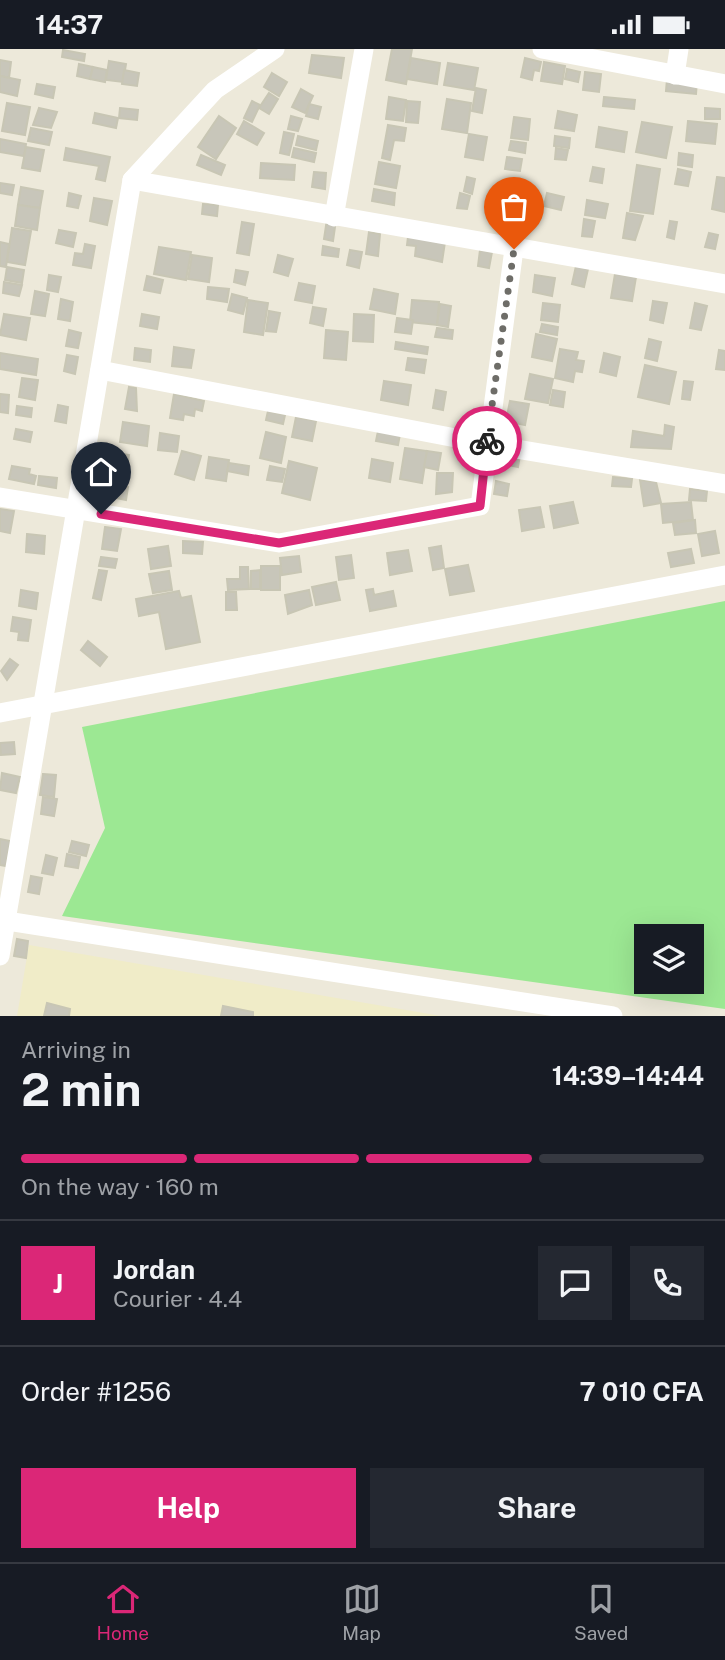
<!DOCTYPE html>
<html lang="en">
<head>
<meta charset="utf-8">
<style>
	body { margin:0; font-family:"Public Sans",sans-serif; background:#242831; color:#f1f3f6; height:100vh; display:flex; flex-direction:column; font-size:26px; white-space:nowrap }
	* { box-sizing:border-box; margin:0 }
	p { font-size:23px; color:#9ea1a6 }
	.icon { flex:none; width:38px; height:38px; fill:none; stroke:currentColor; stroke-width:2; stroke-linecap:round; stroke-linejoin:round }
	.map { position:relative; height:967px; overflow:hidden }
	.side { display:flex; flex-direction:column; background:#171b24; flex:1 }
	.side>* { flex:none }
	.tools { position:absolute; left:634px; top:875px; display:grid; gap:14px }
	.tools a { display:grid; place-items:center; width:70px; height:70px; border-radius:0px; background:#171b24; box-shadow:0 7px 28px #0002; font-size:35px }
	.pin { position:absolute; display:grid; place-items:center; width:60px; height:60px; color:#fff; margin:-72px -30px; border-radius:50% 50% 50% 0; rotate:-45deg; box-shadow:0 0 7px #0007 }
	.pin .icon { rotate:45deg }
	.courier { position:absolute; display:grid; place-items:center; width:70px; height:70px; margin:-35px; border:5px solid #db2777; border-radius:50%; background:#fff; color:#222; box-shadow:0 2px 9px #0007 }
	.headline em { font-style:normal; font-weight:700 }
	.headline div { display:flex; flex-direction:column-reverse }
	.headline { display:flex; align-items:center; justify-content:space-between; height:119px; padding:0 21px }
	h1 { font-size:46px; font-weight:700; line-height:52px }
	.bar { display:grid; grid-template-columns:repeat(4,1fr); gap:10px 7px; align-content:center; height:84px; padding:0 21px }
	.bar i { height:9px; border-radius:5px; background:#363941 }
	.bar .active { background:#db2777 }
	.bar p { grid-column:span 4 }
	.line { display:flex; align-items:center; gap:18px; padding:0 21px; border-top:2px solid #363941 }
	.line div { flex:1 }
	.round { display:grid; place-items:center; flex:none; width:74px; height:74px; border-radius:0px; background:#242831 }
	.primary-button { display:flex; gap:14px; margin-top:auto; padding:14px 21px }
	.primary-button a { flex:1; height:80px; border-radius:0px; background:#db2777; color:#fff; font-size:28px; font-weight:700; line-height:80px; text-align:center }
	.primary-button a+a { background:#242831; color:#f1f3f6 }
	.status { display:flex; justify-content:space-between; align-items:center; height:49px; padding:0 35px; background:#171b24; direction:ltr }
	.status svg { height:19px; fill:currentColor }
	.tabs { display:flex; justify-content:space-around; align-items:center; height:98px; border-top:2px solid #363941; background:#171b24; font-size:19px; color:#9ea1a6 }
	.tabs a { display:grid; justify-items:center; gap:4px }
	.tabs .active { color:#db2777 }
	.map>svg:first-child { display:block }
</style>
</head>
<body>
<div class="status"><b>14:37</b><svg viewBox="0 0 49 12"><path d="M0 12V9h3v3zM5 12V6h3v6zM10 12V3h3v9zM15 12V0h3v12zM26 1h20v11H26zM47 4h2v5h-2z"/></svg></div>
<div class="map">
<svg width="725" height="967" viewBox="0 0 725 967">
	<rect width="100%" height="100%" fill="#ede9da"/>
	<path fill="#f0ecc8" d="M29 896 441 967H17Z"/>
	<path fill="#9ce893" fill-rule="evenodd" d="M725 552V960L62 867 105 779 82 678ZM646 887H691V933H646Z"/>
	<g fill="#c8c6ba" stroke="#c8c6b4" stroke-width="2">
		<path d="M392 0H412L406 35 386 31Z"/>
		<path d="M63 1 85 5 84 12 62 8Z"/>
		<path d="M312 6 344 9 341 29 309 24Z"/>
		<path d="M411 9 440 14 437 35 407 30Z"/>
		<path d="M525 9 541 13 539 22 534 21 532 31 521 28Z"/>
		<path d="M0 11 11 13 9 29 0 27Z"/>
		<path d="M109 12 126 15 123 33 106 31Z"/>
		<path d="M544 13 565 17 562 35 541 32Z"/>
		<path d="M448 14 478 19 474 41 444 36Z"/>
		<path d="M79 15 93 18 90 30 77 27Z"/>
		<path d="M93 18 107 21 105 33 90 30Z"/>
		<path d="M567 20 580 23 578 33 565 30Z"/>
		<path d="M124 21 139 24 137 37 122 35Z"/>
		<path d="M585 23 601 25 599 43 583 41Z"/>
		<path d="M272 24 287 33 279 47 264 38Z"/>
		<path d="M0 27 20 31 17 47 0 43Z"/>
		<path d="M667 30 697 32 696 45 666 42Z"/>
		<path d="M37 35 55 38 53 49 35 45Z"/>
		<path d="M476 39 486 41 482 64 472 62Z"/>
		<path d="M301 40 313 47 305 64 292 58Z"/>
		<path d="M269 44 278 50 269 65 259 59Z"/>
		<path d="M389 48 406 51 403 72 386 70Z"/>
		<path d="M604 48 635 51 634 60 603 57Z"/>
		<path d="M447 50 471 54 467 84 442 80Z"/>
		<path d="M252 52 260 56 252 73 244 69Z"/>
		<path d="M407 52 420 53 418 74 406 73Z"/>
		<path d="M7 54 30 58 25 86 2 82Z"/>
		<path d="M309 55 321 58 318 70 306 67Z"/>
		<path d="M39 59 57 63 51 79 33 76Z"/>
		<path d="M120 59 138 61 137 71 119 69Z"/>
		<path d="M705 59 720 60V70H705Z"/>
		<path d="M558 62 577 66 574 82 555 79Z"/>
		<path d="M95 64 118 69 116 79 93 74Z"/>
		<path d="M219 67 236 79 216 110 198 98Z"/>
		<path d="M291 67 302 70 298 82 288 80Z"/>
		<path d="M514 68 530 70 528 91 511 89Z"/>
		<path d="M244 72 264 84 257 96 237 85Z"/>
		<path d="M688 72 717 75 715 95 686 92Z"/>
		<path d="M642 73 672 78 666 109 636 103Z"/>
		<path d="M388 76 406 79 404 92 394 91 390 111 382 109Z"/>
		<path d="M599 78 627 83 624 103 596 98Z"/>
		<path d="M31 79 52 83 49 96 28 92Z"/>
		<path d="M284 83 294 85 289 106 280 104Z"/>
		<path d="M469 85 487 88 483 111 465 108Z"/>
		<path d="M298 87 318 92 316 101 296 96Z"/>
		<path d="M555 87 570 89 569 99 554 97Z"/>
		<path d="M0 90 26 95 24 107 0 103Z"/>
		<path d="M511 92 526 94 525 104 509 101Z"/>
		<path d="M26 98 44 101 40 122 22 119Z"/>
		<path d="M66 99 110 108 105 132 96 130 99 117 64 111Z"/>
		<path d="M294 99 316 104 314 113 292 108Z"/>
		<path d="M556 99 568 101 566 111 555 110Z"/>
		<path d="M679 104 693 106 692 118 678 116Z"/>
		<path d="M201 106 225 116 221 126 197 116Z"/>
		<path d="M507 108 522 110 520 122 505 120Z"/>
		<path d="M379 113 400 117 396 139 375 135Z"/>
		<path d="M261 114 295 116 294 131 260 129Z"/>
		<path d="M637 116 660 120 653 165 630 162Z"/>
		<path d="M593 118 604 120 602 134 590 132Z"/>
		<path d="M678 120 691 123 688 137 675 135Z"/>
		<path d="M314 123 326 124 325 140 312 138Z"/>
		<path d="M467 128 475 130 472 145 464 142Z"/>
		<path d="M717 128 725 129V163L712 160Z"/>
		<path d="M0 134 14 136 12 146 0 144Z"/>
		<path d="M21 138 43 142 40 159 18 156Z"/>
		<path d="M374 140 395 144 394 156 372 152Z"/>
		<path d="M69 144 81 147 78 159 67 157Z"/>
		<path d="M460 144 470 147 467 160 457 159Z"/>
		<path d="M547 144 564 148 561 161 544 157Z"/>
		<path d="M94 149 112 152 107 176 90 172Z"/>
		<path d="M587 151 608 155 605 169 585 166Z"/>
		<path d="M203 155 218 156 217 167 202 165Z"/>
		<path d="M18 156 40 159 37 181 15 177Z"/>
		<path d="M627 164 643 167 635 191 623 189Z"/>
		<path d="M327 170 336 171 333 192 324 190Z"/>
		<path d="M584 170 595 172 592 188 582 187Z"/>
		<path d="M670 172 677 173 674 190 667 188Z"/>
		<path d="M242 173 254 175 249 206 237 204Z"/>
		<path d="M12 179 31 182 25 216 7 213Z"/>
		<path d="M59 181 76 184 73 198 56 194Z"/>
		<path d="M369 183 380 185 378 207 366 205Z"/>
		<path d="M709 184 718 186 715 200 705 198Z"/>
		<path d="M408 188 445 193 442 213 415 207 416 197 407 196Z"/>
		<path d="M0 193 9 195 6 218 0 217Z"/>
		<path d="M85 195 95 197 91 219 73 216 75 204 83 205Z"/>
		<path d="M323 197 339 200 338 208 322 206Z"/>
		<path d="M159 198 191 203 186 231 154 225Z"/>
		<path d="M350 201 362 203 359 219 347 216Z"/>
		<path d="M480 201 492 203 489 219 478 217Z"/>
		<path d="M192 206 212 209 209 233 188 230Z"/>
		<path d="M278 206 293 210 288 227 274 223Z"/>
		<path d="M576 217 588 220 584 238 572 235Z"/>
		<path d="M7 218 24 221 22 234 5 231Z"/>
		<path d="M236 221 248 223 245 236 234 233Z"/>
		<path d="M615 225 636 228 632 252 611 249Z"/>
		<path d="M49 226 61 228 58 243 47 241Z"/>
		<path d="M535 226 555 229 552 247 533 243Z"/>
		<path d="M147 227 163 231 160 244 144 241Z"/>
		<path d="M4 233 22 236 19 247 3 244Z"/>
		<path d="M299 234 315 237 312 254 295 251Z"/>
		<path d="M208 238 229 240 227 253 207 250Z"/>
		<path d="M374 240 398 245 395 265 370 260Z"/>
		<path d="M35 242 49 245 45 267 31 265Z"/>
		<path d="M232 245 247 249 243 265 228 261Z"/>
		<path d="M61 250 73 253 70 272 58 270Z"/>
		<path d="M248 251 268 254 263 286 244 283Z"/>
		<path d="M412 251 439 253 437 276 410 273Z"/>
		<path d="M653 252 667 254 663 274 650 271Z"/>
		<path d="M543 254 560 256 558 273 541 271Z"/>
		<path d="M695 254 707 257 701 281 690 279Z"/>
		<path d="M440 255 451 257 448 278 437 276Z"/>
		<path d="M313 258 326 260 323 277 310 274Z"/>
		<path d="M269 262 280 264 276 283 266 282Z"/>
		<path d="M4 265 30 269 26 291 0 286Z"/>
		<path d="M142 265 159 268 157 280 140 277Z"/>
		<path d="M354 265 374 266 373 293 353 292Z"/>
		<path d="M397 269 413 271 411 285 395 283Z"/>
		<path d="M542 275 558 278 557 286 540 283Z"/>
		<path d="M437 279 453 281 452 290 435 288Z"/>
		<path d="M69 281 81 284 78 299 66 297Z"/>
		<path d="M326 281 348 283 346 311 324 309Z"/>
		<path d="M536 285 557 290 552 312 532 308Z"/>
		<path d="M649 290 661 293 657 312 645 309Z"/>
		<path d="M396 293 428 298 427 305 395 300Z"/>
		<path d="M174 298 194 301 191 319 172 317Z"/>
		<path d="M135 299 151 301 150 313 134 311Z"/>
		<path d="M560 300 578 303 576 311 584 312 582 323 575 322 573 333 555 329Z"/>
		<path d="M719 301 725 302V321L716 320Z"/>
		<path d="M0 304 38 310 36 326 0 320Z"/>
		<path d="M604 304 620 308 616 327 600 323Z"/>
		<path d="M67 306 78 308 75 325 64 322Z"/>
		<path d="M408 309 426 311 424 324 406 321Z"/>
		<path d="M645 316 676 323 669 355 638 348Z"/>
		<path d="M530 325 553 330 548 354 525 350Z"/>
		<path d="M22 329 38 331 35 351 19 348Z"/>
		<path d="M384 332 411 336 408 356 381 351Z"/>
		<path d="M684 332 693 333 690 351 682 350Z"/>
		<path d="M129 338 136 339 137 362 125 360Z"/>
		<path d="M436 341 446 343 443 361 433 359Z"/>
		<path d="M553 341 565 343 563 358 550 356Z"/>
		<path d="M0 345 9 346 8 364 0 363Z"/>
		<path d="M174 345 204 352 202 362 195 360 194 367 184 365 183 371 170 369Z"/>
		<path d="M510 352 529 355 525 376 506 372Z"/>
		<path d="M58 356 68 358 66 374 55 372Z"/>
		<path d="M17 357 32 359 31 368 16 366Z"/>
		<path d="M268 362 285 366 283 375 266 371Z"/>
		<path d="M296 368 316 372 312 392 292 388Z"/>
		<path d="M123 373 149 377 147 397 120 393Z"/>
		<path d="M665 376 674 378 671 400 631 398 633 382 664 387Z"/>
		<path d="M16 380 32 383 30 393 14 390Z"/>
		<path d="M378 382 400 385 398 396 376 392Z"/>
		<path d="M266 383 286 388 281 414 260 409Z"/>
		<path d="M160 384 179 387 177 403 158 401Z"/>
		<path d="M405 399 427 402 422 434 400 430Z"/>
		<path d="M182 402 201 407 194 431 175 425Z"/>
		<path d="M427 402 441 404 438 421 424 418Z"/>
		<path d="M501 402 520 406 518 418 498 414Z"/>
		<path d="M118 404 129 406 127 419 116 417Z"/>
		<path d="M209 408 229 411 226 432 206 429Z"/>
		<path d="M372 410 393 414 390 433 369 429Z"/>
		<path d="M289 412 317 419 310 451 282 444Z"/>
		<path d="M229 414 249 417 248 426 227 422Z"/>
		<path d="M12 417 30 420 29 425 36 427 34 435 9 430Z"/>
		<path d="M270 417 285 420 282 433 267 431Z"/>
		<path d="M437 424H453L452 443 436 445Z"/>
		<path d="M39 427 57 429 56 439 38 436Z"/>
		<path d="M613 428 632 430 631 438 612 437Z"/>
		<path d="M640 431 656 433 661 454 644 457Z"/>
		<path d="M496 432 509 435 507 447 494 445Z"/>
		<path d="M97 433 111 435 108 448 95 445Z"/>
		<path d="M113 435 128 438 126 451 111 448Z"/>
		<path d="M690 440 707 442 706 452 689 451Z"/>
		<path d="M573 453 578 474 554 479 550 457Z"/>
		<path d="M691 453 693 471 663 474 661 455Z"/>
		<path d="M540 458 544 478 522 482 519 461Z"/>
		<path d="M0 460 14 462 10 484 0 482Z"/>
		<path d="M695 471 696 484 675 486 673 474Z"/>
		<path d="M105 478 121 480 117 502 102 500Z"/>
		<path d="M715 482 719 504 702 507 698 485Z"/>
		<path d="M27 485 45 487 44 505 26 503Z"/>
		<path d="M183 492 203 493 202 505 183 504Z"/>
		<path d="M168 497 171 517 151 520 148 500Z"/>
		<path d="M441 497 444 519 433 521 429 499Z"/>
		<path d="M691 500 694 514 671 518 668 504Z"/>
		<path d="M408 501 412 522 390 526 387 504Z"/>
		<path d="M351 506 354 529 339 531 336 508Z"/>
		<path d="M299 507 301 523 282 526 280 509Z"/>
		<path d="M101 508 117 510 115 519 99 517Z"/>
		<path d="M468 516 474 542 450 546 445 520Z"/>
		<rect x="261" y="517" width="19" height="24"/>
		<path d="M240 518H248L249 540 228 541 227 530H240Z"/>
		<path d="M99 521 107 522 101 551 93 549Z"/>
		<path d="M260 521V540H251V522Z"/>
		<path d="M169 522 172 541 153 544 149 525Z"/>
		<path d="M336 533 340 551 316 556 312 538Z"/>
		<path d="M373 540 374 546 393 542 396 557 370 562 366 541Z"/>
		<path d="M21 541 38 544 36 560 19 557Z"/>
		<path d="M309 541 312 556 288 565 285 546Z"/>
		<path d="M179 542 181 549 191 547 200 593 166 600 159 563 139 567 136 550Z"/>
		<path d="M226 543H236L237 561H226Z"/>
		<path d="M13 568 31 571 28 592 18 591 19 583 11 582Z"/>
		<path d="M88 592 107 608 100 617 81 601Z"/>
		<path d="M10 610 18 616 7 631 1 622Z"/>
		<path d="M14 693 15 705 1 706 0 694Z"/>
		<path d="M2 724 20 728 16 744 0 741Z"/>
		<path d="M43 725 56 726 54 748 40 746Z"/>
		<path d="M43 748 57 750 54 767 41 765Z"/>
		<path d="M0 790 10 792 6 817 0 816Z"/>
		<path d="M72 792 89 796 86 807 69 803Z"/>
		<path d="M67 805 80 808 78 819 65 817Z"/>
		<path d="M46 806 57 809 53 826 42 824Z"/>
		<path d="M31 827 42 829 39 845 28 843Z"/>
		<path d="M17 890 28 892 26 909 14 907Z"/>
		<path d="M47 954 70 960 69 967H44Z"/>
		<path d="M223 957 253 963V967H221Z"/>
	</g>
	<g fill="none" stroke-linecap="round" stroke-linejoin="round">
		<g stroke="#fff" stroke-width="19">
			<path d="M542 0 725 35"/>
			<path d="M675 26 679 0"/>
			<path d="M132 131 725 235"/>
			<path d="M334 168 364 0"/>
			<path d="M100 321 487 395 725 435"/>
			<path d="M0 448 279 494 480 457 514 200"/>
			<path d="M0 664 725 526"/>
			<path d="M0 871 613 967"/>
			<path d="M0 907 132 131 215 41 275 0"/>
		</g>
	</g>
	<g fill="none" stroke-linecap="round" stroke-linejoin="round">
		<path stroke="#6e6d68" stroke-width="7" stroke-dasharray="0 12.6" d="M487 392 514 200"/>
		<path stroke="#db2777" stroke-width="9" d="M101 465 279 494 480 457 487 392"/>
	</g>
</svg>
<div class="tools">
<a><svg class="icon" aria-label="layers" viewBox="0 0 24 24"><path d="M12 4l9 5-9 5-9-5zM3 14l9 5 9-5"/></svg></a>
</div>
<div class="pin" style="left:514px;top:200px;background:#ea580c"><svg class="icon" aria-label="bag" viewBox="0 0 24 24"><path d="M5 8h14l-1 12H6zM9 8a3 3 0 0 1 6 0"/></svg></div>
<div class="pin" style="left:101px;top:465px;background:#1f2937"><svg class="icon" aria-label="home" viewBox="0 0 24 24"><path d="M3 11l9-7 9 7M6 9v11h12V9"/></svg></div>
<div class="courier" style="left:487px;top:392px"><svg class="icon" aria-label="bike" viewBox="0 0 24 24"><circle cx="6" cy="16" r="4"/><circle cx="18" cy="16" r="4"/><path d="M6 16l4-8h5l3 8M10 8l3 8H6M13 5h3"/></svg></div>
</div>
<section class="side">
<div class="headline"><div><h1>2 min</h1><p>Arriving in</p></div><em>14:39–14:44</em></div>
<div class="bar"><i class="active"></i><i class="active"></i><i class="active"></i><i></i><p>On the way · 160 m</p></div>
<div class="line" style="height:126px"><b class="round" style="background:#db2777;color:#fff">J</b><div><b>Jordan</b><p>Courier · 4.4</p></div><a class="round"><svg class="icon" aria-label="chat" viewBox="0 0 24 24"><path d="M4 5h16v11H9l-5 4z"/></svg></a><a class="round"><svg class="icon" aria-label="phone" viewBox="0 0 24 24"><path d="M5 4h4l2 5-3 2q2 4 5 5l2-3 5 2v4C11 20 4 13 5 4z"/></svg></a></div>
<div class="line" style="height:91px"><div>Order #1256</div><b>7 010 CFA</b></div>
<div class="primary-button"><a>Help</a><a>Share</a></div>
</section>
<nav class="tabs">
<a class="active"><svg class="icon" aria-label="home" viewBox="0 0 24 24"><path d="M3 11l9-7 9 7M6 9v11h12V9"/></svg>Home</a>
<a><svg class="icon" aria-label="map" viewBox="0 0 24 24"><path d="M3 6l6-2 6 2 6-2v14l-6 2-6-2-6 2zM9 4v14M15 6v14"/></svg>Map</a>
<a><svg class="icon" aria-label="saved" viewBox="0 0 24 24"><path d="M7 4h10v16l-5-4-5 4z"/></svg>Saved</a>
</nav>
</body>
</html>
